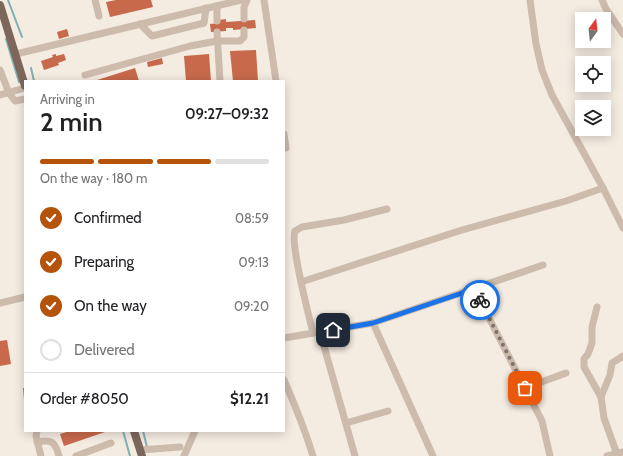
<!DOCTYPE html>
<html lang="en">
<head>
<meta charset="utf-8">
<style>
	body { margin:0; font-family:Cabin,sans-serif; background:#f6f6f6; color:#202124; height:100vh; display:flex; flex-direction:column; font-size:15px; white-space:nowrap }
	* { box-sizing:border-box; margin:0 }
	p { font-size:13px; color:#757577 }
	.icon { flex:none; width:22px; height:22px; fill:none; stroke:currentColor; stroke-width:2; stroke-linecap:round; stroke-linejoin:round }
	.map { position:relative; flex:1; overflow:hidden }
	.side { position:absolute; left:24px; top:80px; width:261px; height:352px; display:flex; flex-direction:column; background:#fff; border-radius:0px; box-shadow:0 2px 10px #0003 }
	.side>* { flex:none }
	.needle { width:26px; rotate:15deg }
	.controls { position:absolute; left:575px; top:12px; display:grid; gap:8px }
	.controls a { display:grid; place-items:center; width:36px; height:36px; border-radius:0px; background:#fff; box-shadow:0 2px 10px #0003; font-size:20px }
	.pin { position:absolute; display:grid; place-items:center; width:34px; height:34px; color:#fff; margin:-17px; border-radius:8px; box-shadow:0 2px 6px #0006 }
	.courier { position:absolute; display:grid; place-items:center; width:40px; height:40px; margin:-20px; border:3px solid #1a73e8; border-radius:50%; background:#fff; color:#222; box-shadow:0 1px 5px #0007 }
	.overview em { font-style:normal; font-weight:600 }
	.overview div { display:flex; flex-direction:column-reverse }
	.overview { display:flex; align-items:center; justify-content:space-between; height:68px; padding:0 16px }
	h1 { font-size:26px; font-weight:600; line-height:30px }
	.bar { display:grid; grid-template-columns:repeat(4,1fr); gap:6px 4px; align-content:center; height:48px; padding:0 16px }
	.bar i { height:5px; border-radius:3px; background:#e0e0e0 }
	.bar .current { background:#b45309 }
	.bar p { grid-column:span 4 }
	.line { display:flex; align-items:center; gap:10px; padding:0 16px; border-top:1px solid #e0e0e0 }
	.line div { flex:1 }
	ol { padding:0 16px; list-style:none }
	li { display:flex; align-items:center; gap:12px; height:44px }
	li p { margin-inline-start:auto }
	li .icon { padding:4px; border-radius:50%; background:#b45309; color:#fff; stroke-width:4 }
	li:last-child { color:#757577 }
	li i { width:22px; height:22px; border:2px solid #e0e0e0; border-radius:50% }
	.map>svg:first-child { display:block }
</style>
</head>
<body>
<div class="map">
<svg width="623" height="456" viewBox="0 0 623 456">
	<rect width="100%" height="100%" fill="#f4ebe1"/>
	<g fill="none" stroke-linecap="round" stroke-linejoin="round">
		<g stroke="#7fb0b2" stroke-width="2">
			<path d="M8 0 22 37"/>
			<path d="M6 39 19 82"/>
			<path d="M31 68 34 81"/>
			<path d="M123 431 130 456"/>
			<path d="M143 431 147 447"/>
		</g>
	</g>
	<g fill="#c8694b">
		<path d="M116 0H151L153 7 110 17 106 2Z"/>
		<path d="M226 19V22L255 20 256 28 233 30V28H226V31L211 32 210 24 220 23 219 20Z"/>
		<path d="M67 29 69 36 59 39 57 32Z"/>
		<path d="M256 50 258 81H233L230 51Z"/>
		<path d="M56 54V56L64 54 66 60 58 63 59 65 44 70 41 61 53 57 52 55Z"/>
		<path d="M209 54 211 81H186L184 56Z"/>
		<path d="M162 58 163 64 148 67 147 62Z"/>
		<path d="M135 68 139 81H94Z"/>
		<path d="M7 340 11 364 0 366V341Z"/>
		<path d="M23 388H25V400H24Z"/>
		<path d="M70 431H108L64 446 60 434Z"/>
	</g>
	<g fill="none" stroke-linecap="round" stroke-linejoin="round">
		<g stroke="#cdbbac" stroke-width="7">
			<path d="M95 0 99 16"/>
			<path d="M264 0 276 81"/>
			<path d="M530 0 536 44 542 70 552 95 603 188 623 228"/>
			<path d="M602 0 606 9 623 34"/>
			<path d="M244 19V7L247 0"/>
			<path d="M217 21V6"/>
			<path d="M140 24 152 36 204 23 206 8"/>
			<path d="M217 32 220 81"/>
			<path d="M16 54 241 0"/>
			<path d="M0 70 9 93 15 101 25 99"/>
			<path d="M85 75 190 46 217 41H240L244 37V30"/>
			<path d="M0 95 25 88"/>
			<path d="M284 134 286 148"/>
			<path d="M301 282 462 230 566 201 603 188"/>
			<path d="M474 289 542 421 550 456"/>
			<path d="M0 303 25 297"/>
			<path d="M597 307 592 327V343L588 354 584 359V367L601 397 604 418 617 454"/>
			<path d="M373 323 433 456"/>
			<path d="M320 332 355 456"/>
			<path d="M313 333C309 316 290 244 295 231L302 227 344 220 387 209"/>
			<path d="M284 338 373 323 543 265"/>
			<path d="M284 380C295 405 305 430 313 456"/>
			<path d="M525 388 566 373"/>
			<path d="M601 397 610 375 612 363 623 356"/>
			<path d="M346 423 388 411"/>
			<path d="M37 431 36 436 41 456"/>
			<path d="M37 442C51 439 55 441 59 456"/>
			<path d="M140 450 180 447"/>
			<path d="M76 456 111 443"/>
			<path d="M184 456 195 431"/>
			<path d="M607 456 623 452"/>
		</g>
		<g stroke="#7d675c" stroke-width="8">
			<path d="M0 5 25 86"/>
			<path d="M134 431 142 456"/>
		</g>
	</g>
	<g fill="none" stroke-linecap="round" stroke-linejoin="round">
		<path stroke="#7c716b" stroke-width="4" stroke-dasharray="0 7.2" d="M480 300 525 388"/>
		<path stroke="#1a73e8" stroke-width="5" d="M333 330 373 323 474 289 480 300"/>
	</g>
</svg>
<div class="controls">
<a><svg class="needle" viewBox="-14 -14 28 28"><path d="M0-13l5 13h-10z" fill="#e53935"/><path d="M0 13l5-13h-10z" fill="#757577"/></svg></a>
<a><svg class="icon" aria-label="locate" viewBox="0 0 24 24"><circle cx="12" cy="12" r="6"/><path d="M12 2v4M12 18v4M2 12h4M18 12h4"/></svg></a>
<a><svg class="icon" aria-label="layers" viewBox="0 0 24 24"><path d="M12 4l9 5-9 5-9-5zM3 14l9 5 9-5"/></svg></a>
</div>
<div class="pin" style="left:525px;top:388px;background:#ea580c"><svg class="icon" aria-label="bag" viewBox="0 0 24 24"><path d="M5 8h14l-1 12H6zM9 8a3 3 0 0 1 6 0"/></svg></div>
<div class="pin" style="left:333px;top:330px;background:#1f2937"><svg class="icon" aria-label="home" viewBox="0 0 24 24"><path d="M3 11l9-7 9 7M6 9v11h12V9"/></svg></div>
<div class="courier" style="left:480px;top:300px"><svg class="icon" aria-label="bike" viewBox="0 0 24 24"><circle cx="6" cy="16" r="4"/><circle cx="18" cy="16" r="4"/><path d="M6 16l4-8h5l3 8M10 8l3 8H6M13 5h3"/></svg></div>
<section class="side">
<div class="overview"><div><h1>2 min</h1><p>Arriving in</p></div><em>09:27–09:32</em></div>
<div class="bar"><i class="current"></i><i class="current"></i><i class="current"></i><i></i><p>On the way · 180 m</p></div>
<ol>
<li><svg class="icon" aria-label="check" viewBox="0 0 24 24"><path d="M5 12l5 5 9-10"/></svg>Confirmed<p>08:59</p></li>
<li><svg class="icon" aria-label="check" viewBox="0 0 24 24"><path d="M5 12l5 5 9-10"/></svg>Preparing<p>09:13</p></li>
<li><svg class="icon" aria-label="check" viewBox="0 0 24 24"><path d="M5 12l5 5 9-10"/></svg>On the way<p>09:20</p></li>
<li><i></i>Delivered</li>
</ol>
<div class="line" style="height:52px"><div>Order #8050</div><b>$12.21</b></div>
</section>
</div>
</body>
</html>
